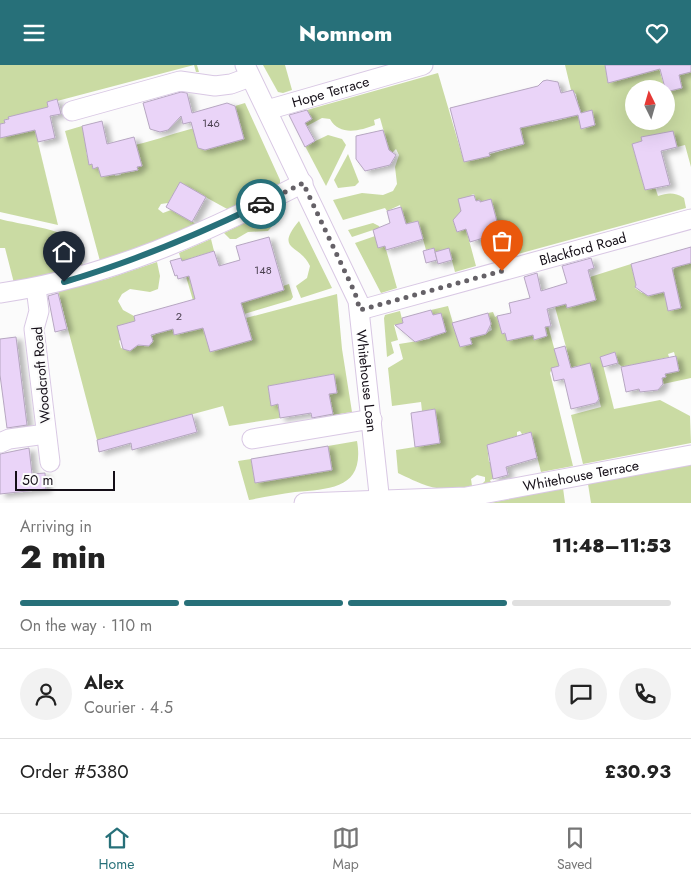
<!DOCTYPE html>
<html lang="en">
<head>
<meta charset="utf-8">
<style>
	body { margin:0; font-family:Jost,sans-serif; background:#f2f2f2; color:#222; height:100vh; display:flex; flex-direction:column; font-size:19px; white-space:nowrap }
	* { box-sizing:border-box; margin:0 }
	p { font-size:16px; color:#767676 }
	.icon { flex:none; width:28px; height:28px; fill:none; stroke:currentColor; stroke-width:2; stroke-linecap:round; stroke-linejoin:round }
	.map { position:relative; height:438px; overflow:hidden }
	.sheet { display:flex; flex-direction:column; background:#fff; flex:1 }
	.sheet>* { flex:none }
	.needle { width:32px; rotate:355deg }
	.buttons { position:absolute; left:625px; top:15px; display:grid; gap:10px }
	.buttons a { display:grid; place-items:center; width:50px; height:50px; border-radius:50%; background:#fff; box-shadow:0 5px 20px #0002; font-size:25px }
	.scale { position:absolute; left:15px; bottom:12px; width:100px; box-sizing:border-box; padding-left:5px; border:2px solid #140e17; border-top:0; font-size:14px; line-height:18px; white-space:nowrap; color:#140e17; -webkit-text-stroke:4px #fbfbfb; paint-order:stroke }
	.pin { position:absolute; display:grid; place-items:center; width:42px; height:42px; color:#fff; margin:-51px -21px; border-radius:50% 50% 50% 0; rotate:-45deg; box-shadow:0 0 5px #0007 }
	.pin .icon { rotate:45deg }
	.courier { position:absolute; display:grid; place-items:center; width:50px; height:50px; margin:-25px; border:4px solid #277079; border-radius:50%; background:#fff; color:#222; box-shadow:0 1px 6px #0007 }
	.summary em { font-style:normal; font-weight:800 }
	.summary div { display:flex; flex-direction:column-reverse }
	.summary { display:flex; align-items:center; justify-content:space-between; height:85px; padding:0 20px }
	h1 { font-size:32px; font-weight:800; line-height:38px }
	.bar { display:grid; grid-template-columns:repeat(4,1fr); gap:8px 5px; align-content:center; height:60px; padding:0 20px }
	.bar i { height:6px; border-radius:4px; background:#e0e0e0 }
	.bar .current { background:#277079 }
	.bar p { grid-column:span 4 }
	.line { display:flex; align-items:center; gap:12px; padding:0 20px; border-top:1px solid #e0e0e0 }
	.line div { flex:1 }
	.round { display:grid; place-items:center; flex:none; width:52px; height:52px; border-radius:26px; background:#f2f2f2 }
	header { display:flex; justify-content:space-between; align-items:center; height:65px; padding:0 20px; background:#277079; color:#fff; font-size:22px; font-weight:800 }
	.menu { display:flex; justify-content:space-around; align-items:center; height:70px; border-top:1px solid #e0e0e0; background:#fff; font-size:14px; color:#767676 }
	.menu a { display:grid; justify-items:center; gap:2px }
	.menu .current { color:#277079 }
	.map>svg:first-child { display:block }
</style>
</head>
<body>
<header><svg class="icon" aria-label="menu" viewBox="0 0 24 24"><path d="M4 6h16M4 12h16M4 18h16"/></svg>Nomnom<svg class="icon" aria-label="heart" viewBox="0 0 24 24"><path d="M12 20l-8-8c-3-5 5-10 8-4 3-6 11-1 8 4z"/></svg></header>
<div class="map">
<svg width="691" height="438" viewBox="0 0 691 438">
	<defs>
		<filter id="shadow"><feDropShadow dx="5.5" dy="3" stdDeviation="2.5" flood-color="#0004"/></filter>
	</defs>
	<rect width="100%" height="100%" fill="#fbfbfb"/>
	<g fill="#cadba3" fill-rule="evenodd">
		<path d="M0 0H197L199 7H196L194 0 57 36 56 34 47 37 48 42 9 52V54L4 55 5 58 0 59Z"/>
		<path d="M263 0H285L292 25 283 28 278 27Z"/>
		<path d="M565 0H605L608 18 659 3 665 24H634V56H666V27L682 23 679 10 691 3V102L685 80 677 82 672 67 641 72 642 76 632 79 645 125 655 122 658 131C668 128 674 127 684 133L686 143 507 192 491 135 482 145 480 135 476 136 474 129 471 130 475 147 453 155 457 167 466 164 476 201 455 207 449 184 435 187 433 183 426 185 418 156 406 159 400 140 387 146 385 143 343 155 333 135 362 128 383 130 393 126 397 119 395 102 399 90 396 84 392 88 389 85 380 53 374 55 375 60C360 66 339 71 330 54L322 53 307 61 305 58 307 45 438 8 464 97 524 79 519 56 550 52 552 57 567 53 565 44 578 38 576 29 571 25ZM592 46 595 60 582 64 578 49Z"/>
		<path d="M245 38 280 115V119L229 145 180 118 168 138 161 139 158 144 163 148 171 145 198 160 100 196 65 66 82 61 90 84 86 86 89 99H92L93 104 98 102 101 112 114 109 115 111 121 110 120 106 130 104 131 107 138 105 137 102 142 100 135 80C157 75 177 67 199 62L194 68 198 83 244 74 235 41Z"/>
		<path d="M35 65 58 160 0 147V73Z"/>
		<path d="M328 70 342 74 346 80 326 121 305 81Z"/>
		<path d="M348 89 359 117 355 121 338 123 334 115Z"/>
		<path d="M276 143 278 154 268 166 248 167 236 174H230L224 168Z"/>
		<path d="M0 154C17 159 65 164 75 177L65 180 67 187 53 191 55 200 81 194 83 201 14 218 5 183H0Z"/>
		<path d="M299 156 332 223 301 233 296 221 307 213 310 201C300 179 274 186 299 156Z"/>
		<path d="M373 158 379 161 383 171 378 183 385 181 397 223 381 228 355 178 378 170 376 164 352 172 348 165Z"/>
		<path d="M211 174 214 186 191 193 252 275 246 253 337 229 342 284 352 347 333 350 329 329 337 328 334 309 268 321 271 340 278 339 280 353 229 361 223 341 97 375 58 226 107 214 157 197 160 211 158 224 150 227 130 224 122 229 118 236 123 245 134 251 135 256 119 276 121 283 130 286 136 281H149L153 277 152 271 155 270V267L173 264 175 270 184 268V264L200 259 179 188Z"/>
		<path d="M679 185 683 200 691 198V313L663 319 662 313 665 308 679 306 674 287 668 289 669 292 651 296V299L636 302 635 299 622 302 618 298 615 287 601 292 614 344 660 335 690 351 691 378 583 399 571 350 601 342 594 313 586 315 582 300 569 303 567 298 552 303 550 308 573 401 541 407 531 367 522 369 520 366 517 367V371L510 373 514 388 500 377 487 380 489 397H492L496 413 490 415 491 417 482 419 485 416V412L477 410 471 414 472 421C437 427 429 423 398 408L396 385 440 378 435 344 422 346 421 337 392 341 388 303 403 294 399 279 430 274 441 248 433 250 431 245 448 241 460 282 472 279 469 270H483L492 265 488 248 493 247 495 252 497 251 502 269H533L534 274 547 271 545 262 548 261 558 297 569 293 555 242 566 239 590 212 631 199 636 220 635 223 642 228 648 224 649 231 664 227 669 246 681 243 672 207 675 203 671 201 675 186Z"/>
		<path d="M289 219 293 232 291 235 244 249 241 238 284 225 283 221Z"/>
		<path d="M400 246 403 258 394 260 398 275 391 277 394 288 387 292 384 253 385 250Z"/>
		<path d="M357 376C365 423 332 424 295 427 280 429 265 432 249 435L238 396 251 394 255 418 332 405 328 381Z"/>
		<path d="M691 399V438H591L588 419Z"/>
		<path d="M563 423 565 438H490Z"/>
	</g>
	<g fill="#ead4f8" stroke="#b6a6c1" filter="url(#shadow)">
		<path d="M605 0H691V7L679 10 682 23 666 27 660 4 608 18Z"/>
		<path d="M547 15 558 17 561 28 573 25 581 48 592 45 595 60 581 64 578 50 520 63 524 79 489 88 490 91 464 97 450 43 538 21 543 16Z"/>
		<path d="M181 27 187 28 192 48 227 38 235 41 244 74 205 85 198 83 191 57 183 59 181 51 168 65 160 67 150 64 143 38Z"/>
		<path d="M57 34 61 49 50 51 55 73 38 77 35 65 0 73V59L5 58 4 55 9 54 8 52 48 42 47 37Z"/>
		<path d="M307 45 312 54 305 58 315 76 305 82 289 50Z"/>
		<path d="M102 56 107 79 134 72 142 101 137 102 138 105 101 112 98 102 93 104 92 99 89 100 82 61Z"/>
		<path d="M383 65 389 85 396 90 390 100 365 106 356 94V71Z"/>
		<path d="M673 66 677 82 661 86 670 120 645 125 632 79 642 76 641 72Z"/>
		<path d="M180 117 206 132 192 157 166 142Z"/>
		<path d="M474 130 476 136 480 135V137L491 134 500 168 470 177 466 164 457 167 453 155 461 146 458 134Z"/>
		<path d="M401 142 406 159 418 156 423 174 386 185 385 181 378 183 373 165 390 158 387 146Z"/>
		<path d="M269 172 284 225 241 238 252 275 210 287 203 263 174 270 173 264 151 270 153 276 149 281 138 280 130 286 123 284 117 261 135 256 134 251 195 234 189 211 178 214 177 210 175 211 170 196 181 193 182 196 214 186 219 201 240 195 236 181Z"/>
		<path d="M75 177 81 194 55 200 53 191 67 187 65 180Z"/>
		<path d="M691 182V198L672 203 681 243 668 246 664 227 648 231 635 222 636 220 631 199Z"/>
		<path d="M434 183 437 195 426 198 423 186Z"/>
		<path d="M449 183 452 195 438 199 435 187Z"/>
		<path d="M591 193 594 203 588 205 596 235 567 243 566 239 547 244 551 261 545 262 547 271 534 275 533 270 507 276 505 268 502 269 497 251 511 248 509 238 530 233 524 212 537 208 541 226 567 218 562 201Z"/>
		<path d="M58 228 67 264 55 267 48 231Z"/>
		<path d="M431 245 433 250 441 248 446 267 415 277 395 260 403 258 402 253Z"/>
		<path d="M488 248 491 259 486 269 470 273 472 279 460 282 452 258Z"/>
		<path d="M16 272 27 360 7 363 0 310V274Z"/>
		<path d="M565 281 571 303 590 298 599 334 596 338 571 344 564 314 554 316 551 303 559 301 554 284Z"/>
		<path d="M615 287 618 298 603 302 600 292Z"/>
		<path d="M676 291 679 306 665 309 666 312 662 313 663 319 658 325 640 327 639 324 626 327 621 302Z"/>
		<path d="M334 309 337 328 329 329 333 349 312 353 311 348 280 353 278 339 271 341 268 321Z"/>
		<path d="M435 344 440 378 415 382 411 348Z"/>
		<path d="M192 349 197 367 132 385 131 378 99 387 97 375Z"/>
		<path d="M531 367 537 393 506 402 508 410 493 414 487 380Z"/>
		<path d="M328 381 332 405 255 418 251 394Z"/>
		<path d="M29 383 32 409 45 408 46 424 0 429V389Z"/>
	</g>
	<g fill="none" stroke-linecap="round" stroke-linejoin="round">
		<defs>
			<g id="minor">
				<path id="s1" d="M245 0 358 236 380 438"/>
				<path id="s2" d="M267 45 423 0"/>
				<path d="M72 46 180 16 215 21 231 19 250 12"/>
				<path d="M36 223 39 246 34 264 50 397"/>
				<path d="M0 228C108 213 207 167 303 118"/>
				<path id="s3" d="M360 245 691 154"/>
				<path d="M252 374 372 354"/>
				<path d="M0 378 9 374 46 369"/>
				<path id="s4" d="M304 438 466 432 691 390"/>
			</g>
		</defs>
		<use href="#minor" stroke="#d9c8e4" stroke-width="21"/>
		<use href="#minor" stroke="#fff" stroke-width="19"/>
	</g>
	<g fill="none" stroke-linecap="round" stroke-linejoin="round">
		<path stroke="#656167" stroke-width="5" stroke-dasharray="0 9" d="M261 139 303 118 355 228 360 245 502 206"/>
		<path stroke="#277079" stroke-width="6" d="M64 217C132 197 197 170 261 139"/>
	</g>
	<g text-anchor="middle" stroke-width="4.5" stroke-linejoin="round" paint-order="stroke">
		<g font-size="11" fill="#4a404f">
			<text x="211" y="62">146</text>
			<text x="263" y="209">148</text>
			<text x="179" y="255">2</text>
		</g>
		<g font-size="14" fill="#140e17" stroke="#fbfbfb">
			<text dy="5" stroke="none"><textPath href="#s2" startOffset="66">Hope Terrace</textPath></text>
			<text dy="5" stroke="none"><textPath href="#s3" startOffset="231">Blackford Road</textPath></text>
			<text transform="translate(41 310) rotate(-95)" y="5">Woodcroft Road</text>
			<text dy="5" stroke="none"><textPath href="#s1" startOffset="342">Whitehouse Loan</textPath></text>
			<text dy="5" stroke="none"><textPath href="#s4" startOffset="279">Whitehouse Terrace</textPath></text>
		</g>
	</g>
</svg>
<div class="buttons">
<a><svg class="needle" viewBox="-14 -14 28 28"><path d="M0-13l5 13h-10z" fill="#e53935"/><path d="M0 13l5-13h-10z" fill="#767676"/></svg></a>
</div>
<div class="scale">50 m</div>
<div class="pin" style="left:502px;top:206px;background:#ea580c"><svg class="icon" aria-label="bag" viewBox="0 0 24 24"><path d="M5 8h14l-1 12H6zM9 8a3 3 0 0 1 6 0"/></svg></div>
<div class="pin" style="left:64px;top:217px;background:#1f2937"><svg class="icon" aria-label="home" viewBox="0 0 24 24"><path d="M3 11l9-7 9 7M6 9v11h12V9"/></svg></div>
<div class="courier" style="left:261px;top:139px"><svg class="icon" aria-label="car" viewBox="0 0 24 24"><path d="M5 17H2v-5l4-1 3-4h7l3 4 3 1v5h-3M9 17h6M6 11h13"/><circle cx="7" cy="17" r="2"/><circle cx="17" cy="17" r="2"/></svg></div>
</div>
<section class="sheet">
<div class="summary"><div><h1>2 min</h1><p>Arriving in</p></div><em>11:48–11:53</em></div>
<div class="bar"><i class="current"></i><i class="current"></i><i class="current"></i><i></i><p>On the way · 110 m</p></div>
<div class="line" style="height:90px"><a class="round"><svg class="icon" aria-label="person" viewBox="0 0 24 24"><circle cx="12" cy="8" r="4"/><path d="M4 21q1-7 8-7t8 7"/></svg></a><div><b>Alex</b><p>Courier · 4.5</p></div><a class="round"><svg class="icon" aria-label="chat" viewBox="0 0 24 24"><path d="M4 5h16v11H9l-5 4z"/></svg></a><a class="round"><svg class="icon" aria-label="phone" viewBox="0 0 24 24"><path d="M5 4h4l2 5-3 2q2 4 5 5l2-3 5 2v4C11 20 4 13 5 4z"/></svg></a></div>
<div class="line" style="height:65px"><div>Order #5380</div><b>£30.93</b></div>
</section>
<nav class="menu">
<a class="current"><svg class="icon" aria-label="home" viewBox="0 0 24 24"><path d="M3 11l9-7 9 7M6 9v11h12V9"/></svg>Home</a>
<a><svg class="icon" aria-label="map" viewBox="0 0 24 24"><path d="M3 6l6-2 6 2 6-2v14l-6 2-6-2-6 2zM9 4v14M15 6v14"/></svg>Map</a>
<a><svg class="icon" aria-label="saved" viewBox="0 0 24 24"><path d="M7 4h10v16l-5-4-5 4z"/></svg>Saved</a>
</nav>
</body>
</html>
